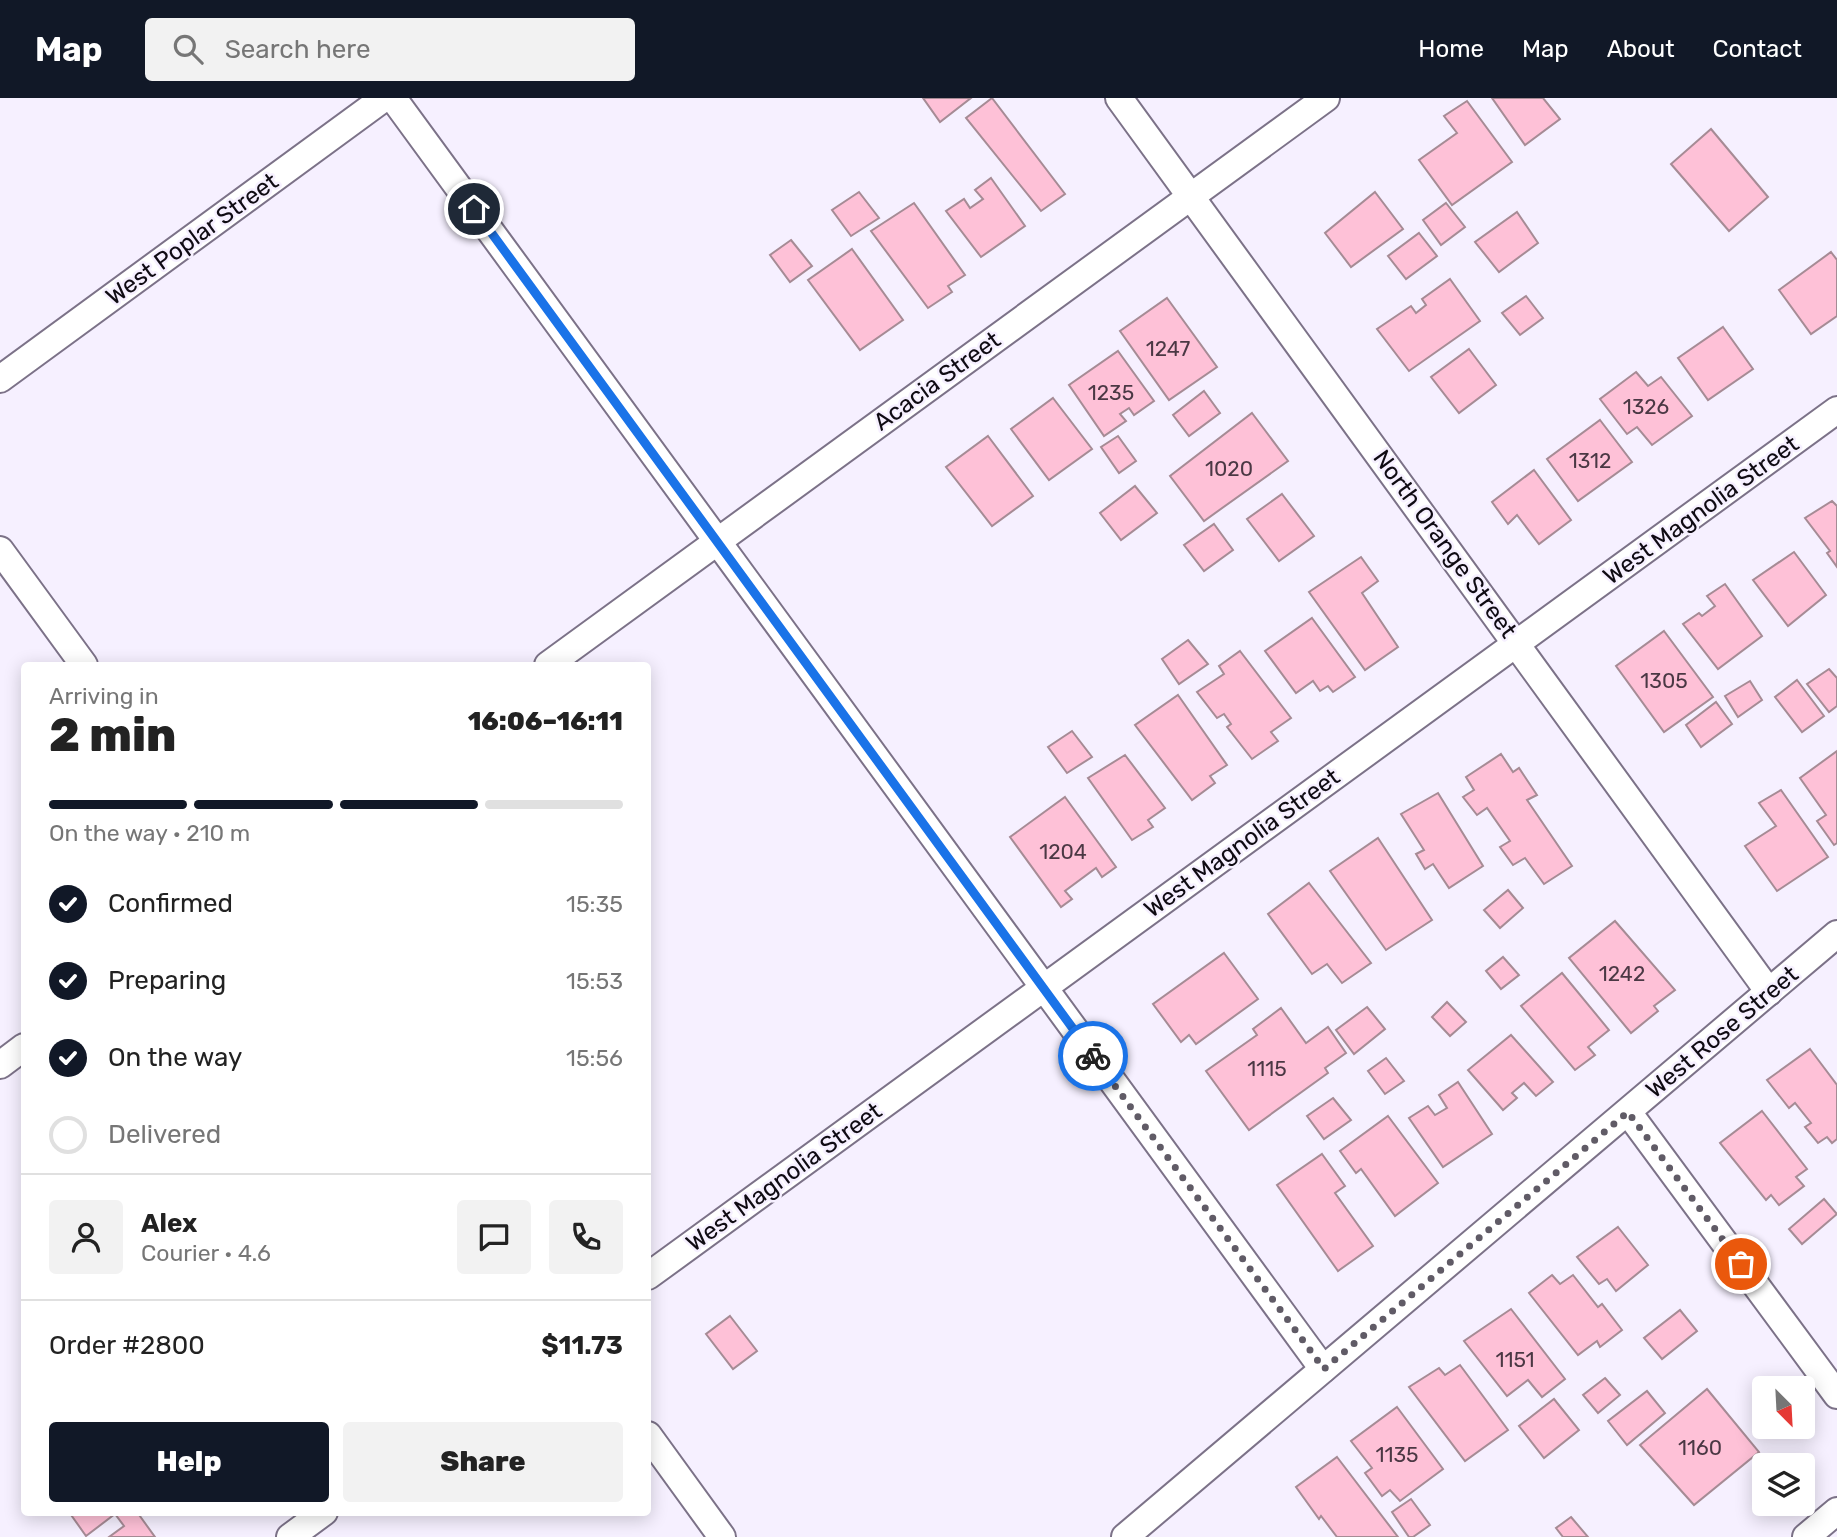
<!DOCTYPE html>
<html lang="en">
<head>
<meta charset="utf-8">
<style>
	body { margin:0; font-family:Rubik,sans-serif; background:#f2f2f2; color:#222; height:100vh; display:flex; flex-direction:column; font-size:26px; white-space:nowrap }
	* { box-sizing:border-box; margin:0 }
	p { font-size:23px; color:#767676 }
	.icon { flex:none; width:38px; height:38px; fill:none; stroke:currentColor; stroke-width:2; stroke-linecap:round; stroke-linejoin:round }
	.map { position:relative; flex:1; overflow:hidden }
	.details { position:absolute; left:21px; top:564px; width:630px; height:854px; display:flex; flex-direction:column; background:#fff; border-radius:7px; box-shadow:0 4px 18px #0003 }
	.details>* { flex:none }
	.needle { width:46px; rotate:156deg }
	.tools { position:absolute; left:1752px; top:1278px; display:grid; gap:14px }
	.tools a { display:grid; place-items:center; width:63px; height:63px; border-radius:7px; background:#fff; box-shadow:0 4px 18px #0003; font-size:35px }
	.pin { position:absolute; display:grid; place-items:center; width:60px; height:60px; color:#fff; margin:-30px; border:4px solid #fff; border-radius:50%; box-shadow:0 2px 7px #0007 }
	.courier { position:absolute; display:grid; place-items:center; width:70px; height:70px; margin:-35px; border:5px solid #1a73e8; border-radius:50%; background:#fff; color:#222; box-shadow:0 2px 9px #0007 }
	.headline em { font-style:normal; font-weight:800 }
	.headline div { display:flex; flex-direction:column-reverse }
	.headline { display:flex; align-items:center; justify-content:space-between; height:119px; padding:0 28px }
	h1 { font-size:46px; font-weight:800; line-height:52px }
	.bar { display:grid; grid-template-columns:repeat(4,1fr); gap:10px 7px; align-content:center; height:84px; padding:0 28px }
	.bar i { height:9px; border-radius:5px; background:#e0e0e0 }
	.bar .on { background:#111827 }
	.bar p { grid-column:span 4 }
	.line { display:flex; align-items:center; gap:18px; padding:0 28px; border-top:2px solid #e0e0e0 }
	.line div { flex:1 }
	.round { display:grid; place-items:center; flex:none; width:74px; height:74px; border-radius:7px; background:#f2f2f2 }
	ol { padding:0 28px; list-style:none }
	li { display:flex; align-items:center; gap:21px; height:77px }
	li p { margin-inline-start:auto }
	li .icon { padding:7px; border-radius:50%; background:#111827; color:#fff; stroke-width:4 }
	li:last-child { color:#767676 }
	li i { width:38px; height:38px; border:4px solid #e0e0e0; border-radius:50% }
	.action { display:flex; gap:14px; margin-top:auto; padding:14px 28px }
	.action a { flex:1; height:80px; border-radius:7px; background:#111827; color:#fff; font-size:28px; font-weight:800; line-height:80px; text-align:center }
	.action a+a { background:#f2f2f2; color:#222 }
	header { display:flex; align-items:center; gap:42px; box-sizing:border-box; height:98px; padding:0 35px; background:#111827; color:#fff }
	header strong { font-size:33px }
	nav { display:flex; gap:38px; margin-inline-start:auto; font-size:24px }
	.search { width:490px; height:63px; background:#f2f2f2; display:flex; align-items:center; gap:18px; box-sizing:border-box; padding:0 24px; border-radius:7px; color:#767676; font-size:26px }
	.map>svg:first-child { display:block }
</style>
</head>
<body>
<header>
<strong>Map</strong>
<div class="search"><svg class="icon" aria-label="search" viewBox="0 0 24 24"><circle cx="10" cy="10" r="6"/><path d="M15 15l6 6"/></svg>Search here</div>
<nav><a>Home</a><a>Map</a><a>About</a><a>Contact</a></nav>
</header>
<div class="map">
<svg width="1837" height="1439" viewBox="0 0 1837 1439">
	<rect width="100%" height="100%" fill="#f6f0ff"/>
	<g fill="#fec1d7" stroke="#a68b95" stroke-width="2">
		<path d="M923 0H971L940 24Z"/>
		<path d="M992 0 1065 96 1041 113 966 20Z"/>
		<path d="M1492 0H1543L1560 21 1525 47Z"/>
		<path d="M1467 3 1512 64 1452 107 1419 62 1457 35 1444 18Z"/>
		<path d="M1711 31 1768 99 1729 133 1671 66Z"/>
		<path d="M991 80 1025 128 981 159 946 113 964 101 970 110 983 101 975 92Z"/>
		<path d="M859 94 879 120 851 138 832 112Z"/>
		<path d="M1375 94 1403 131 1351 169 1325 135Z"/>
		<path d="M914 105 965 177 948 188 952 194 928 210 871 133Z"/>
		<path d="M1446 105 1465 129 1441 147 1423 122Z"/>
		<path d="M1517 114 1538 145 1499 174 1475 144Z"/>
		<path d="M1419 135 1437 158 1406 181 1388 158Z"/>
		<path d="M791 142 812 168 790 184 770 157Z"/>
		<path d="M852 151 903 222 860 252 808 182Z"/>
		<path d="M1831 154 1837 162V218L1811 236 1779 192Z"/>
		<path d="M1450 181 1480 223 1409 273 1377 231 1411 208 1416 215 1426 207 1422 201Z"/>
		<path d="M1526 198 1543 220 1520 237 1502 215Z"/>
		<path d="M1167 200 1217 269 1169 302 1120 233Z"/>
		<path d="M1723 229 1753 271 1708 302 1678 260Z"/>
		<path d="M1469 251 1496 287 1459 315 1431 279Z"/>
		<path d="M1118 253 1154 303 1134 317 1129 310 1120 316 1126 323 1104 338 1069 287Z"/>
		<path d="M1636 274 1648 288 1661 279 1692 318 1652 347 1637 329 1627 336 1600 301Z"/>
		<path d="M1204 293 1220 315 1189 338 1173 317Z"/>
		<path d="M1053 300 1092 351 1049 382 1011 331Z"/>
		<path d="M1252 315 1288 363 1204 423 1170 378Z"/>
		<path d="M1600 322 1632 364 1578 403 1547 361Z"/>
		<path d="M988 338 1033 398 992 428 946 369Z"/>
		<path d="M1118 338 1136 363 1119 375 1101 349Z"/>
		<path d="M1534 372 1571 422 1539 446 1517 417 1508 426 1492 404Z"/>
		<path d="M1135 388 1157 415 1121 442 1100 415Z"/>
		<path d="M1282 396 1314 438 1279 463 1247 421Z"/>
		<path d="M1832 403 1837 408V469L1827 455 1830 453 1805 420Z"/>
		<path d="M1214 426 1233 452 1204 473 1184 447Z"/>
		<path d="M1794 454 1826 497 1788 528 1753 482Z"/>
		<path d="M1361 459 1378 483 1362 495 1398 549 1365 572 1309 494Z"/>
		<path d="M1725 486 1762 538 1718 571 1683 526 1699 515 1702 518 1715 508 1707 498Z"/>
		<path d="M1312 520 1355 579 1333 594 1328 588 1320 593 1313 583 1296 595 1265 553Z"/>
		<path d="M1664 533 1713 599 1664 634 1616 568Z"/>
		<path d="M1188 542 1208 566 1179 586 1162 561Z"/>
		<path d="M1240 553 1291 620 1271 634 1278 643 1252 661 1227 629 1231 626 1224 616 1217 620 1197 594 1224 576 1219 568Z"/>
		<path d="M1829 571 1837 580V608L1829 614 1807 586Z"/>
		<path d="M1797 582 1824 618 1802 634 1775 599Z"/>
		<path d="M1750 583 1762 602 1738 619 1725 598Z"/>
		<path d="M1178 597 1227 667 1210 678 1215 685 1192 702 1135 627Z"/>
		<path d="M1716 604 1732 626 1701 649 1686 627Z"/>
		<path d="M1072 633 1092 659 1067 675 1048 649Z"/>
		<path d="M1837 653V745L1834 747 1817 723 1826 717 1800 680Z"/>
		<path d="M1501 656 1513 674 1519 670 1537 697 1527 702 1572 768 1544 786 1525 760 1513 767 1500 749 1510 743 1487 710 1477 717 1463 699 1474 692 1466 679Z"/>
		<path d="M1125 657 1165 710 1148 722 1153 729 1132 742 1088 680Z"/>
		<path d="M1781 692 1828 759 1777 793 1745 748 1776 728 1759 705Z"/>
		<path d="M1438 695 1483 768 1449 790 1433 766 1425 771 1416 756 1424 752 1401 716Z"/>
		<path d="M1065 699 1116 769 1102 779 1096 770 1065 793 1072 801 1061 809 1010 739Z"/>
		<path d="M1378 740 1432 822 1386 852 1330 773Z"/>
		<path d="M1309 785 1371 865 1342 885 1327 866 1312 876 1268 816Z"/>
		<path d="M1508 792 1523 810 1500 830 1484 812Z"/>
		<path d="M1615 823 1675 892 1654 908 1658 913 1631 935 1569 860Z"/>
		<path d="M1224 855 1258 901 1196 946 1189 937 1181 944 1153 906Z"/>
		<path d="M1503 859 1519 877 1501 891 1486 873Z"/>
		<path d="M1562 875 1609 932 1588 949 1595 957 1575 972 1521 908Z"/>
		<path d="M1447 904 1466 924 1450 938 1432 919Z"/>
		<path d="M1367 909 1385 931 1354 956 1336 932Z"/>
		<path d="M1281 910 1306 945 1328 929 1346 955 1325 970 1328 975 1249 1032 1206 973 1257 937 1253 931Z"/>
		<path d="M1511 937 1553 984 1536 998 1524 985 1512 995 1517 1000 1503 1012 1468 972Z"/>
		<path d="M1810 951 1837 987V1041L1832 1045 1827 1039 1818 1045 1805 1029 1811 1025 1795 1005 1789 1010 1767 982Z"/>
		<path d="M1386 960 1404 983 1385 996 1368 973Z"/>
		<path d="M1458 984 1492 1036 1443 1069 1409 1020 1428 1008 1435 1017 1447 1010 1439 997Z"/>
		<path d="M1333 1000 1351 1022 1324 1041 1307 1018Z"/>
		<path d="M1762 1013 1807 1071 1796 1079 1804 1088 1779 1107 1771 1097 1766 1102 1720 1045Z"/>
		<path d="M1388 1018 1438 1085 1395 1118 1361 1071 1356 1075 1340 1053Z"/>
		<path d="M1322 1056 1345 1088 1335 1095 1373 1148 1338 1173 1277 1087Z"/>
		<path d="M1824 1101 1837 1116 1802 1146 1789 1131Z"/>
		<path d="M1618 1129 1648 1167 1616 1193 1607 1181 1599 1186 1577 1159Z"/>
		<path d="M1552 1177 1560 1186 1573 1177 1598 1209 1602 1206 1622 1232 1600 1249 1597 1243 1578 1257 1529 1195Z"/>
		<path d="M1511 1211 1565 1281 1542 1299 1528 1282 1507 1298 1464 1243Z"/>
		<path d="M1680 1212 1697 1233 1662 1261 1644 1240Z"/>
		<path d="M730 1218 757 1253 733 1271 706 1236Z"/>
		<path d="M1460 1267 1508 1332 1465 1363 1409 1289 1439 1270 1445 1277Z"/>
		<path d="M1605 1280 1620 1297 1598 1315 1583 1297Z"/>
		<path d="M1707 1291 1759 1354 1694 1407 1640 1347Z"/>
		<path d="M1647 1293 1665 1315 1627 1347 1608 1323Z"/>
		<path d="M1554 1301 1579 1332 1544 1360 1519 1328Z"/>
		<path d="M1397 1309 1443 1371 1400 1403 1390 1392 1382 1398 1365 1375 1372 1370 1351 1343Z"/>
		<path d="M1337 1359 1398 1439H1337L1321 1418 1319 1421 1296 1389Z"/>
		<path d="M1411 1401 1430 1427 1413 1439H1409L1392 1414Z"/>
		<path d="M69 1414H137L155 1439H109L124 1428 115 1416 86 1438Z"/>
		<path d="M1571 1419 1588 1439H1563L1556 1430Z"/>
	</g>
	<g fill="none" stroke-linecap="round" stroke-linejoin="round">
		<defs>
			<g id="street">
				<path d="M393 0 1323 1271"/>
				<path d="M1119 0 1769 894"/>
				<path d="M0 281 384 0"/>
				<path d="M0 452 84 567"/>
				<path d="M548 567 1326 0"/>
				<path d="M0 967 24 949"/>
				<path d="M1628 1014 1837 1297"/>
				<path d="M648 1178 1837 312"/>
				<path d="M648 1337 722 1439"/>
				<path d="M290 1439 324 1414"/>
				<path d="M1125 1439 1837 836"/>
				<path d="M1806 1439 1837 1413"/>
			</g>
		</defs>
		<use href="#street" stroke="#7c7288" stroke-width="30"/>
		<use href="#street" stroke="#fff" stroke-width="26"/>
	</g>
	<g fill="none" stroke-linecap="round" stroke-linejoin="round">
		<path stroke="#605b66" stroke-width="7" stroke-dasharray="0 12.6" d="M1093 958 1324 1271 1628 1014 1741 1166"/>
		<path stroke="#1a73e8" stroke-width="9" d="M474 111 1093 958"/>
	</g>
	<g text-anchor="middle" stroke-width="5" stroke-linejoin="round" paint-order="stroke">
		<g font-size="21" fill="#4b3844">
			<text x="1168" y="258">1247</text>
			<text x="1111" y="302">1235</text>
			<text x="1646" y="316">1326</text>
			<text x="1590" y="370">1312</text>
			<text x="1229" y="378">1020</text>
			<text x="1664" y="590">1305</text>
			<text x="1063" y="761">1204</text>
			<text x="1622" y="883">1242</text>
			<text x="1267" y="978">1115</text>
			<text x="1515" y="1269">1151</text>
			<text x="1700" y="1357">1160</text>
			<text x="1397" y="1364">1135</text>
		</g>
		<g font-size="24" fill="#0f0b13" stroke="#f6f0ff">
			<text transform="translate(192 141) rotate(-36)" y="8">West Poplar Street</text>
			<text transform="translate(937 283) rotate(-36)" y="8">Acacia Street</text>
			<text transform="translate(1701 412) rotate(-36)" y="8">West Magnolia Street</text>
			<text transform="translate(1445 446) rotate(54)" y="8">North Orange Street</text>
			<text transform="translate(1242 745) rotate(-36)" y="8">West Magnolia Street</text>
			<text transform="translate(1722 934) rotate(-40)" y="8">West Rose Street</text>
			<text transform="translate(784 1079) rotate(-36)" y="8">West Magnolia Street</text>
		</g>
	</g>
</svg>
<div class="tools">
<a><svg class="needle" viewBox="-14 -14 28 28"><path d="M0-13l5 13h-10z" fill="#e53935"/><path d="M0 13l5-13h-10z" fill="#767676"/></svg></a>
<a><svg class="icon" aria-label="layers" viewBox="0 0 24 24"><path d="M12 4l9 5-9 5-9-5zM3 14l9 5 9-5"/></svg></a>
</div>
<div class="pin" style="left:1741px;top:1166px;background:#ea580c"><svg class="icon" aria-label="bag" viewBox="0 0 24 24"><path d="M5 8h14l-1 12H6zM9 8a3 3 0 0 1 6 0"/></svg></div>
<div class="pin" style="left:474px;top:111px;background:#1f2937"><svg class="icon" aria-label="home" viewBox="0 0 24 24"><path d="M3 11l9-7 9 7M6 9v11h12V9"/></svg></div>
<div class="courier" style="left:1093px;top:958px"><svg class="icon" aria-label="bike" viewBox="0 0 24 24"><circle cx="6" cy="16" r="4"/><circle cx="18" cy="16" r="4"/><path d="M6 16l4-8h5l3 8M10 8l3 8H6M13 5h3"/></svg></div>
<section class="details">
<div class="headline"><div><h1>2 min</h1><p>Arriving in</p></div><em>16:06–16:11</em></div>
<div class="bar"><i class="on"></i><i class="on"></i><i class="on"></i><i></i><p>On the way · 210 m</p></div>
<ol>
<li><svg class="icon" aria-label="check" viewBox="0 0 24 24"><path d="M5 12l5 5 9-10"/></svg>Confirmed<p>15:35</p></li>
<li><svg class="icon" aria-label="check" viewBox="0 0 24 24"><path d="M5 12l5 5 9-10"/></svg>Preparing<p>15:53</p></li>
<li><svg class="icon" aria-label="check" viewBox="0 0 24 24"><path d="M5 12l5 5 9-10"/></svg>On the way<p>15:56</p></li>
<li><i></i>Delivered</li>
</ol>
<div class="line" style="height:126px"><a class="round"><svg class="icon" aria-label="person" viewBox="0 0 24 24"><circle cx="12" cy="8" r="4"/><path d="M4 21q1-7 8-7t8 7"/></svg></a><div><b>Alex</b><p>Courier · 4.6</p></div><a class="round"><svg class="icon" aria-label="chat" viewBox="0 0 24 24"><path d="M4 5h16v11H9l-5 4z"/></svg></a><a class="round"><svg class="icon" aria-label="phone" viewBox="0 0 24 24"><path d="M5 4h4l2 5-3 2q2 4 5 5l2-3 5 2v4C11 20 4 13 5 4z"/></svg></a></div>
<div class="line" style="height:91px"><div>Order #2800</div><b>$11.73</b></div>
<div class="action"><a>Help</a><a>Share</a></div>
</section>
</div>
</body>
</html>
